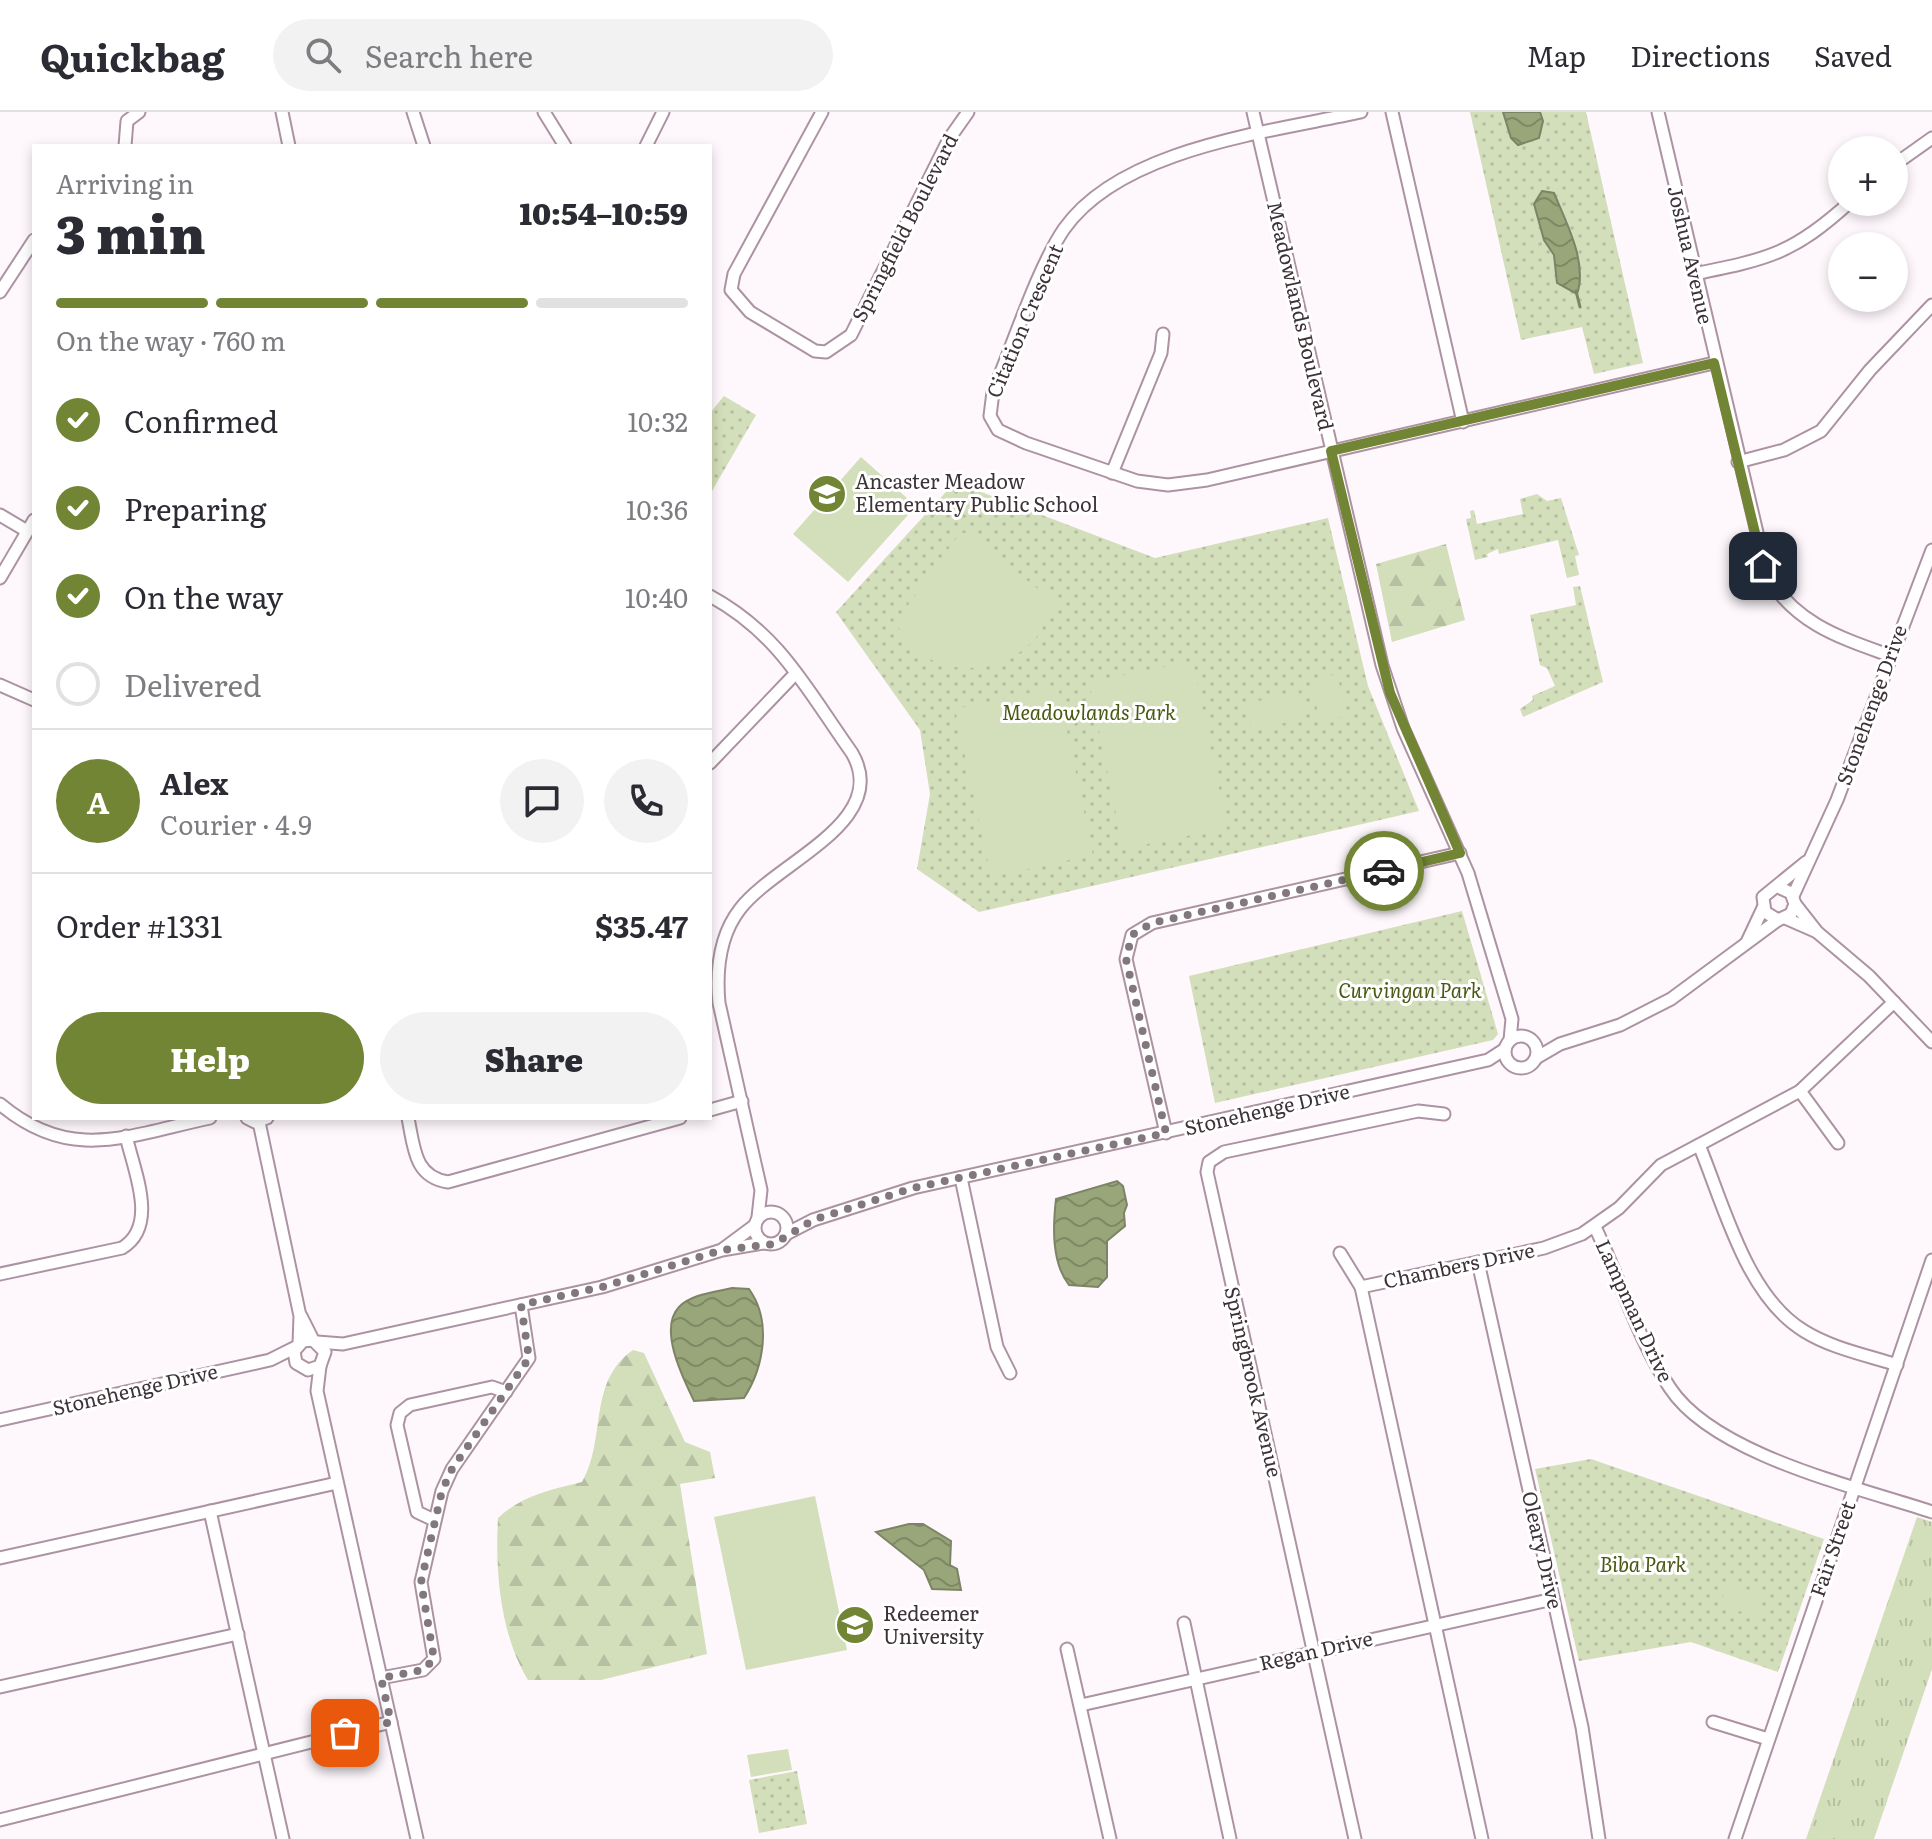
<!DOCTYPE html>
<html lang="en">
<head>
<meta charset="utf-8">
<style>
	body { margin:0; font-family:Literata,serif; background:#f2f2f3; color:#2b2b33; height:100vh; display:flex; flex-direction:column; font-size:30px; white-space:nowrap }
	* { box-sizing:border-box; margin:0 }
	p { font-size:26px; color:#7c7c81 }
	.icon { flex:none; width:44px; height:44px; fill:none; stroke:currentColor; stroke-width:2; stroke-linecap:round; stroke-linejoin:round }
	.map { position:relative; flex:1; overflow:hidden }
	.drawer { position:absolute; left:32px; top:32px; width:680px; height:976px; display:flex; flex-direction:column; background:#fff; border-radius:0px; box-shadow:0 4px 12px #0003 }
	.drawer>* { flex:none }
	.fabs { position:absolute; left:1828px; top:24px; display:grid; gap:16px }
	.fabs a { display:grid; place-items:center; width:80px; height:80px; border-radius:50%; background:#fff; box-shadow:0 4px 12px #0003; font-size:40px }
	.pin { position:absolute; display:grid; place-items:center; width:68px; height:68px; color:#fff; margin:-34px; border-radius:16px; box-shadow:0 4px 12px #0006 }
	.courier { position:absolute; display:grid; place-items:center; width:80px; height:80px; margin:-40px; border:6px solid #718535; border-radius:50%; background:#fff; color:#222; box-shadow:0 2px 10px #0007 }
	.overview em { font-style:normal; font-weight:800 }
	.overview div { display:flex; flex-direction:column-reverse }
	.overview { display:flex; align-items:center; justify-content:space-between; height:136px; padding:0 24px }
	h1 { font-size:52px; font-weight:800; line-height:60px }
	.bar { display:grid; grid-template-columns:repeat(4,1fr); gap:12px 8px; align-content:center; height:96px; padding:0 24px }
	.bar i { height:10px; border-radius:6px; background:#e1e1e2 }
	.bar .on { background:#718535 }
	.bar p { grid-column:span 4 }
	.line { display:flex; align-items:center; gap:20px; padding:0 24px; border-top:2px solid #e1e1e2 }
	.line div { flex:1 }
	.round { display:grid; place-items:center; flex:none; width:84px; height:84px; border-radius:42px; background:#f2f2f3 }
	ol { padding:0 24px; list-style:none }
	li { display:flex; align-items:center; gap:24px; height:88px }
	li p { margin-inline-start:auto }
	li .icon { padding:8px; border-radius:50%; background:#718535; color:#fff; stroke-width:4 }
	li:last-child { color:#7c7c81 }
	li i { width:44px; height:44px; border:4px solid #e1e1e2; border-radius:50% }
	.action { display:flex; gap:16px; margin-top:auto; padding:16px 24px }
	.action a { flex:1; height:92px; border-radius:48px; background:#718535; color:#fff; font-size:32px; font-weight:800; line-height:92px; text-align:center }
	.action a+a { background:#f2f2f3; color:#2b2b33 }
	header { display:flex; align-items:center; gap:48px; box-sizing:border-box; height:112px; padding:0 40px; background:#fff; border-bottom:2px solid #e1e1e2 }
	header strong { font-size:38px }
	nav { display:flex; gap:44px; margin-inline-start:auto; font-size:28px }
	.search { width:560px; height:72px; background:#f2f2f3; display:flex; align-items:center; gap:20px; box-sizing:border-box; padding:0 28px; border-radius:44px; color:#7c7c81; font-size:30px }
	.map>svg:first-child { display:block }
</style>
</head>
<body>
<header>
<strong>Quickbag</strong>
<div class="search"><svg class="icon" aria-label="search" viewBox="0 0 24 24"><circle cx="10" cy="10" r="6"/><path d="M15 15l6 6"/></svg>Search here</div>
<nav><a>Map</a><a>Directions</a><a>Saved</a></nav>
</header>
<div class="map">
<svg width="1932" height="1727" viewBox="0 0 1932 1727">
	<defs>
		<pattern id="grass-tufts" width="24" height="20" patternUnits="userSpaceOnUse" patternTransform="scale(2)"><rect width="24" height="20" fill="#d3deba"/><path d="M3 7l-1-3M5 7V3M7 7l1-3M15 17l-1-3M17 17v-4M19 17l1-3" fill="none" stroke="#b6bfa1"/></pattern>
		<pattern id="forest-firs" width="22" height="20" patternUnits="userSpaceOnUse" patternTransform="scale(2)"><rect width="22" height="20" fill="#d3deba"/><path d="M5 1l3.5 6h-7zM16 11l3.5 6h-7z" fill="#b6bfa1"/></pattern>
		<pattern id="park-dots" width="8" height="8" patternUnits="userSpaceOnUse" patternTransform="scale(2)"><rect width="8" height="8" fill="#d3deba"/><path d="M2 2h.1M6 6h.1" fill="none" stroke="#b6bfa1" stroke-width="1.8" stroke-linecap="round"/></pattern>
		<pattern id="water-waves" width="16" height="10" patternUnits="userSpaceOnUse" patternTransform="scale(2)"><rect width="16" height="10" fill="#99a679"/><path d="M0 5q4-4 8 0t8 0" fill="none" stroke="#7e8864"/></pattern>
	</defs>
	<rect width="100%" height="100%" fill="#fef8fc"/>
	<path fill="url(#grass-tufts)" d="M1917 1405 1932 1410V1557L1874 1727H1806Z"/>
	<g fill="url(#forest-firs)">
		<path d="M1446 432 1465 508 1392 530 1376 452Z"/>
		<path d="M633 1238 644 1241 685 1330 710 1340 715 1366 680 1372 707 1542 601 1568H528C500 1522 495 1459 498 1406 523 1383 550 1378 582 1370 607 1327 587 1270 633 1238Z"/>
	</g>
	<g fill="url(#park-dots)">
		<path d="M1470 0H1586L1643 251 1594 262 1582 215 1521 228Z"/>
		<path d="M724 284 756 303 712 379 710 301Z"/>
		<path d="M955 370 1155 446 1328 406 1368 574 1419 699 979 800 917 757 930 682 920 618 836 500Z"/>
		<path d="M1537 382 1547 389 1561 386 1579 443 1575 444 1579 463 1567 466 1558 428 1499 442 1498 437 1487 442 1488 445 1475 448 1466 407 1471 406 1470 399 1474 398 1477 412 1523 402 1520 387Z"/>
		<path d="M1580 474 1603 570 1523 605 1520 597 1533 588 1532 584 1555 574 1547 556 1540 553 1530 503 1576 493 1573 475Z"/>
		<path d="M1462 799 1498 922 1493 928 1215 991 1189 864Z"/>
		<path d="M1591 1347 1824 1427 1778 1560 1691 1530 1579 1549 1535 1357Z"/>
		<path d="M797 1659 807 1712 759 1721 749 1668Z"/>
	</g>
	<g fill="#d3deba">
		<path d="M861 345 916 394 848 470 793 422Z"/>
		<path d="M960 421H966L1055 490C1049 502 1043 518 1034 528 1007 557 964 564 930 547 915 540 905 524 895 511Z"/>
		<path d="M1193 549 1227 716 1123 737 1089 570Z"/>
		<path d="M1337 562 1347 604 1320 610 1311 568Z"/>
		<path d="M1058 575 1093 743 991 765 955 597Z"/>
		<path d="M1299 580 1305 606 1252 618 1245 592Z"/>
		<path d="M815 1384 847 1538 746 1558 714 1405Z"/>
		<path d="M1727 1471 1764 1483 1757 1505 1720 1493Z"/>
		<path d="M788 1637 792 1658 751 1665 747 1643Z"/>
	</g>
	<g fill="url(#water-waves)" stroke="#7d8366" stroke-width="2">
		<path d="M1503 0H1540L1543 9 1539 26 1518 33 1511 26Z"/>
		<path d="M1542 79 1554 81C1566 110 1588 151 1577 182L1557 171 1554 143 1544 128 1534 92Z"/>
		<path d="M1117 1069 1123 1074 1127 1093 1124 1101 1125 1114 1107 1129V1165L1098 1175 1069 1173C1051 1150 1053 1113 1056 1087Z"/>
		<path d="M732 1176 749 1177C772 1209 764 1255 744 1286L694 1289C683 1266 658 1217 679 1195 691 1182 716 1180 732 1176Z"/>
		<path d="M909 1412H923L951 1429 950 1453 957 1457 961 1478 932 1477 924 1458 876 1420Z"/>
	</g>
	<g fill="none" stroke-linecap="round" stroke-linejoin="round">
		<path stroke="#7d8366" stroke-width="3" d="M1576 179 1580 195"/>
		<defs>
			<g id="minor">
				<path d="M282 0 289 34"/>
				<path d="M413 0 424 34"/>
				<path d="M544 0 565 34"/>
				<path d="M822 0 734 162 731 178 750 200 815 239 826 240 851 223 949 27 968 0"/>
				<path d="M1253 0 1382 553 1403 616 1468 761 1512 907 1510 928"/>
				<path d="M1361 0C1270 20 1121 36 1064 117 1037 157 1013 233 993 280L990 304 998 318 1026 331 1137 369 1168 373 1207 368 1714 251"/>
				<path d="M1392 0 1463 310"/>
				<path d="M1658 0 1767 463C1795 512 1841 526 1891 544"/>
				<path d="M125 34 127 9 139 0"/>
				<path d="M646 34 663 0"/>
				<path d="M1894 53 1932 26"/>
				<path d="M1694 162C1768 147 1793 142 1850 90"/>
				<path d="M0 180 34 128"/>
				<path d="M1738 350 1784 338 1821 319 1870 258 1932 193"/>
				<path d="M1112 361 1161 241 1163 222"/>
				<path d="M0 403 27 419"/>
				<path d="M0 466 34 408"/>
				<path d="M710 484C780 522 807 578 852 641 892 710 776 750 740 797 719 824 716 858 719 891L761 1078 758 1105"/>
				<path d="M0 573 34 588"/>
				<path d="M710 651 796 561"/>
				<path d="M1778 775 1791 781 1795 792 1791 802 1778 808 1765 800 1763 785 1806 750"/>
				<path d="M1793 784 1837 688 1932 438"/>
				<path d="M1795 792 1817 820 1869 864 1932 930"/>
				<path d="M1785 806 1817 820"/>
				<path d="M1747 830 1763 796"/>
				<circle cx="1521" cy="940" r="16"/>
				<path d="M1536 946 1560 932 1620 913 1671 887 1778 808"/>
				<path d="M1800 979 1838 1031"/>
				<path d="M0 992C71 1052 129 1023 210 1006"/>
				<path d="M710 998 742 989"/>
				<path d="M247 1006 255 1010 267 1006"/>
				<path d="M408 1006C414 1035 414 1065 448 1070L680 1006"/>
				<path d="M259 1010 300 1204 299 1232"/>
				<path d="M1166 1021 1126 847 1132 823 1152 811 1460 741"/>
				<path d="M1699 1033C1724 1093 1746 1184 1804 1219 1831 1236 1866 1243 1897 1253"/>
				<path d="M961 1066 997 1235 1010 1261"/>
				<circle cx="771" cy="1116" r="16"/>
				<path d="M1595 1115C1620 1167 1638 1228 1670 1276 1714 1343 1857 1375 1932 1400"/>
				<path d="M786 1122 813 1108 913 1076 1488 948 1505 937"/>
				<path d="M723 1137 754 1114"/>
				<path d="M1340 1141 1361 1175 1482 1727"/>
				<path d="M1478 1150 1582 1615 1599 1727"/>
				<path d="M0 1162 122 1136C159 1114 134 1059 126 1024"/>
				<path d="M1361 1175 1544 1136 1582 1122 1619 1096 1661 1053 1800 979 1894 890"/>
				<path d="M301 1204 313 1228 325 1240 320 1254 308 1258 296 1251 294 1239 303 1229 313 1228"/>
				<path d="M317 1230 343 1232 602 1175 722 1138 764 1131"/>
				<path d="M320 1254 317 1279 417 1727"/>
				<path d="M0 1308 270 1248 296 1235"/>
				<path d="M210 1399 283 1727"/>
				<path d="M434 1408 417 1400 397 1313 400 1301 410 1293 492 1275 506 1280"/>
				<path d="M0 1446 337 1371"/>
				<path d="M1184 1511 1230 1727"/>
				<path d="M1067 1537 1110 1727"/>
				<path d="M381 1566 423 1558 434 1547 421 1470 442 1379 452 1357 529 1246 521 1193"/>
				<path d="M0 1575 238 1522"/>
				<path d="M1081 1593 1553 1487"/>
				<path d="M1713 1610 1768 1627"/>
				<path d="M0 1708 391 1610"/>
				<path d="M1355 1727 1207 1060 1209 1050 1224 1040 1418 999 1444 1002"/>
				<path d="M1735 1727 1932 1148"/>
			</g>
		</defs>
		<use href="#minor" stroke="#ad93a2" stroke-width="15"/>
		<use href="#minor" stroke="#fff" stroke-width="11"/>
	</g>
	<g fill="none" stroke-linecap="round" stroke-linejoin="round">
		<path stroke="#81777d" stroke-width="8" stroke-dasharray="0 14.4" d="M345 1621 391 1610 381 1566 423 1558 434 1547 421 1470 442 1379 452 1357 529 1246 521 1193 602 1175 722 1138 774 1132 813 1108 913 1076 1166 1021 1126 847 1132 823 1152 811 1384 759"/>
		<path stroke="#718535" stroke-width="10" d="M1384 759 1460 741 1390 581 1331 339 1714 251 1763 454"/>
	</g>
	<defs>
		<symbol id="school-disc" viewBox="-11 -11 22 22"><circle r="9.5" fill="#718535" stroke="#fff"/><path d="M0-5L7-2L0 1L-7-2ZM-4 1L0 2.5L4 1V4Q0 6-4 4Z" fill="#fff"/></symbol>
		<symbol id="university-disc" viewBox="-11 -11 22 22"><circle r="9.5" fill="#718535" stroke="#fff"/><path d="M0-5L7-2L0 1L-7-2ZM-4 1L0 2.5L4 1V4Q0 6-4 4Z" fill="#fff"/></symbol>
	</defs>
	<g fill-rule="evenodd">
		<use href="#school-disc" x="805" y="360" width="44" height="44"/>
		<use href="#university-disc" x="833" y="1491" width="44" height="44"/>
	</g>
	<g text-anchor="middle" stroke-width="6" stroke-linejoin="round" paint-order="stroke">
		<g font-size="20" fill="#3d3238" stroke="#fff">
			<text transform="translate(905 116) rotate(-63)" y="7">Springfield Boulevard</text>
			<text transform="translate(1690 143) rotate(77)" y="7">Joshua Avenue</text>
			<text transform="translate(1300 204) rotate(77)" y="7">Meadowlands Boulevard</text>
			<text transform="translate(1025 209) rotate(-67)" y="7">Citation Crescent</text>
			<text transform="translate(1872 593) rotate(-70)" y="7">Stonehenge Drive</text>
			<text transform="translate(1267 998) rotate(-13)" y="7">Stonehenge Drive</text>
			<text transform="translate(1459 1154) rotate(-12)" y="7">Chambers Drive</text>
			<text transform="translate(1634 1199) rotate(65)" y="7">Lampman Drive</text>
			<text transform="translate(1253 1270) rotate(77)" y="7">Springbrook Avenue</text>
			<text transform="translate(135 1278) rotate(-13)" y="7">Stonehenge Drive</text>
			<text transform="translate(1833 1437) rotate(-71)" y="7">Fair Street</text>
			<text transform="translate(1542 1438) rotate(77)" y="7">Oleary Drive</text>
			<text transform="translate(1316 1539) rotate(-13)" y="7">Regan Drive</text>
		</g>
		<g font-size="20" fill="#3d3238" stroke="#fff" text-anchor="start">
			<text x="855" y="377">Ancaster Meadow<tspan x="855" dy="23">Elementary Public School</tspan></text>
			<text x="883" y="1509">Redeemer<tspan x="883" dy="23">University</tspan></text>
		</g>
		<g font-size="20" font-style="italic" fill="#495812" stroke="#fff">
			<text x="1089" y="608">Meadowlands Park</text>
			<text x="1410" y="886">Curvingan Park</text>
			<text x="1643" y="1460">Biba Park</text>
		</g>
	</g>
</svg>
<div class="fabs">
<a>+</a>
<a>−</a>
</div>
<div class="pin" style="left:345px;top:1621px;background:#ea580c"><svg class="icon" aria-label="bag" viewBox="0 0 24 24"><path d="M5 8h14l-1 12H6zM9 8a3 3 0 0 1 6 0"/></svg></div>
<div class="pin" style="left:1763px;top:454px;background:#1f2937"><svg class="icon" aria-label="home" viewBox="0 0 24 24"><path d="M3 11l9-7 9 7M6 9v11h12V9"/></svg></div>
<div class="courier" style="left:1384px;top:759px"><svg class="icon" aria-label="car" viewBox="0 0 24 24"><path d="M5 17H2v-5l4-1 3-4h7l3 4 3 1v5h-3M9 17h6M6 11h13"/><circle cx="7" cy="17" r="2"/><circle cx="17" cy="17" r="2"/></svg></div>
<section class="drawer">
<div class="overview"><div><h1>3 min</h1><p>Arriving in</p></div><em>10:54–10:59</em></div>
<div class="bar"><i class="on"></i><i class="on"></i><i class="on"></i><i></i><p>On the way · 760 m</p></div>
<ol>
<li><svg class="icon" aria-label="check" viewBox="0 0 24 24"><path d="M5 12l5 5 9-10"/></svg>Confirmed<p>10:32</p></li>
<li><svg class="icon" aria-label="check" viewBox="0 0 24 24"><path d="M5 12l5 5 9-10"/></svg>Preparing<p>10:36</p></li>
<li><svg class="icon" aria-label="check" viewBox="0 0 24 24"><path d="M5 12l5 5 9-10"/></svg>On the way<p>10:40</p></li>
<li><i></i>Delivered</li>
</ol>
<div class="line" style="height:144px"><b class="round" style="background:#718535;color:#fff">A</b><div><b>Alex</b><p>Courier · 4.9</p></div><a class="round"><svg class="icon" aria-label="chat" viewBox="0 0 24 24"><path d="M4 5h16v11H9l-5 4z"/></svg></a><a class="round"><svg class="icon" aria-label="phone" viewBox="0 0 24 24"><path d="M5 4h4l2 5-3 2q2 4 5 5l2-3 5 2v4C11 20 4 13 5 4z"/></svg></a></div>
<div class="line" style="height:104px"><div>Order #1331</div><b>$35.47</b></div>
<div class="action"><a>Help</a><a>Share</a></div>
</section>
</div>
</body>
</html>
